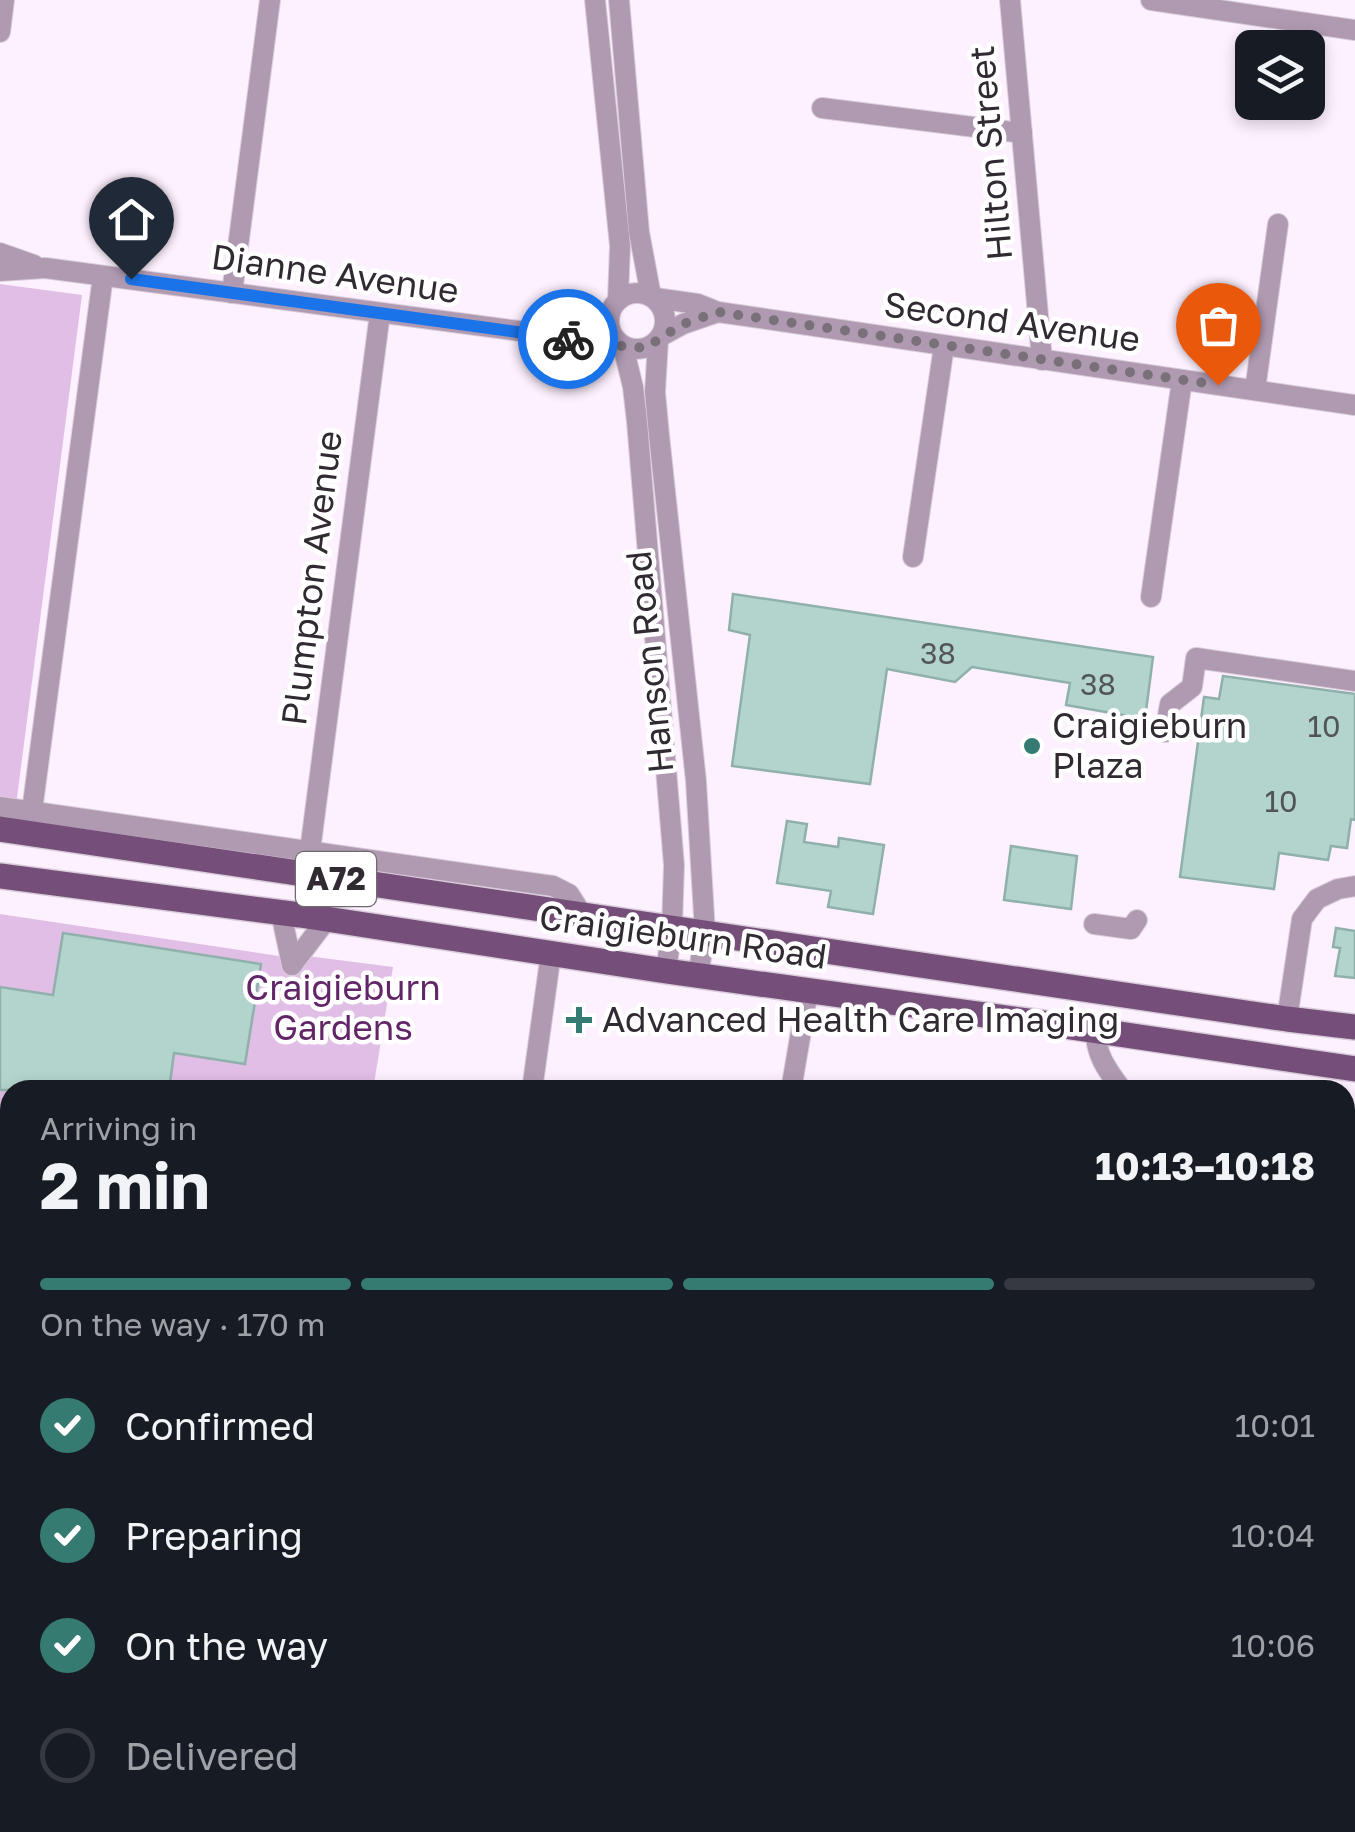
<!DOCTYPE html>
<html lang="en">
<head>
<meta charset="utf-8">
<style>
	body { margin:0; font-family:"Golos Text",sans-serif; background:#20242c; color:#f1f3f6; height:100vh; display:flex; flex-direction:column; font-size:38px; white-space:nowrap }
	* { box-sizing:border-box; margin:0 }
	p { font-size:32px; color:#9ea1a6 }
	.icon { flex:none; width:55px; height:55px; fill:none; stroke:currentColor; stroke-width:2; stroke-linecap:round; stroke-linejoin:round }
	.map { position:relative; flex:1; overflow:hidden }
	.details { position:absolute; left:0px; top:1080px; width:1355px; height:752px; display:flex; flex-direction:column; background:#171b24; border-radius:30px 30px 0 0; box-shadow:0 5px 15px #0003 }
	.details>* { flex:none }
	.controls { position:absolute; left:1235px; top:30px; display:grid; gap:20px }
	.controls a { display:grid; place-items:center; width:90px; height:90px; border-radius:15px; background:#171b24; box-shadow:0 5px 15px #0003; font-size:50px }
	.pin { position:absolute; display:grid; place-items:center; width:85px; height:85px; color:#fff; margin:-102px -42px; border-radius:50% 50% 50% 0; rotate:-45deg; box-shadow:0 0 10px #0007 }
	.pin .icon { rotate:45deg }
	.courier { position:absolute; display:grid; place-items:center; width:100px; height:100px; margin:-50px; border:8px solid #1a73e8; border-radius:50%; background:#fff; color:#222; box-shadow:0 2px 12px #0007 }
	.summary em { font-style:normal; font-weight:700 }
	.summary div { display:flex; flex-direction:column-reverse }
	.summary { display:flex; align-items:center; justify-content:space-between; height:170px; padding:0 40px }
	h1 { font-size:65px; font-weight:700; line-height:75px }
	.bar { display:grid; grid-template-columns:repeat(4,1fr); gap:15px 10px; align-content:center; height:120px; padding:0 40px }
	.bar i { height:12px; border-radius:8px; background:#363941 }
	.bar .current { background:#367b71 }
	.bar p { grid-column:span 4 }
	ol { padding:0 40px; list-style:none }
	li { display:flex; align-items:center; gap:30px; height:110px }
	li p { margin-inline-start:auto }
	li .icon { padding:10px; border-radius:50%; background:#367b71; color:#fff; stroke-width:4 }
	li:last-child { color:#9ea1a6 }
	li i { width:55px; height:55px; border:5px solid #363941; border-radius:50% }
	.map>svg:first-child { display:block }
</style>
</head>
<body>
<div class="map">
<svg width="1355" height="1832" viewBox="0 0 1355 1832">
	<rect width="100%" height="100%" fill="#fef1ff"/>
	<g fill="#e1bee5">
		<path d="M0 284 82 295 14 821 0 819Z"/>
		<path d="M0 914 306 960 307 956 393 967 373 1090H10V1822L254 1823 252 1832H0Z"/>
		<path d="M517 1823H650V1832H514Z"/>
	</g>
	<g fill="#b2d4cd" stroke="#90b1ab" stroke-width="2.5">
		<path d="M733 594 1153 657 1145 719 1066 705 1070 683 972 667 955 682 887 669 870 784 732 766 750 635 729 630Z"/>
		<path d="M1223 676 1355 694V820L1351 819 1347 848 1331 846 1328 860 1279 853 1274 889 1180 877 1204 697 1219 699Z"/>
		<path d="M787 821 807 824 804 842 838 847 839 838 884 845 873 914 828 907 831 891 777 883Z"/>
		<path d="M1011 846 1077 856 1071 909 1004 900Z"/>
		<path d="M1336 928 1355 931V978L1335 976 1340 948 1333 947Z"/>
		<path d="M63 933 261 964 245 1064 174 1053 169 1090H0V987L53 995Z"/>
	</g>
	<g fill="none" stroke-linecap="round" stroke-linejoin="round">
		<defs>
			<g id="minor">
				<path d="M595 0 620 246 618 300"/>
				<path d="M619 0 639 232 651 296"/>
				<path d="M1010 0 1042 360"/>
				<path d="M1151 0 1355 30"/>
				<path d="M0 32 4 0"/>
				<path d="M822 108 1022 133"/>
				<path d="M0 253 34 265"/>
				<path d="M0 271 45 268 557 336 585 343 621 345"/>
				<circle cx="637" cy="321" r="28"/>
				<path d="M232 293 270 0"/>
				<path d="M655 298 698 304 718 312 1355 405"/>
				<path d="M557 336 587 325 610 313"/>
				<path d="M661 336 683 324 718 312"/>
				<path d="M658 341 655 392 659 435 696 781 705 933 698 976"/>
				<path d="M623 346 633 387 637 422 674 865 672 928 666 971"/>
				<path d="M1255 390 1278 224"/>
				<path d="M913 557 944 346"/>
				<path d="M1151 597 1182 380"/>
				<path d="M1165 732 1170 704 1192 687 1196 658 1355 681"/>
				<path d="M0 807 553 886 569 894 583 916"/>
				<path d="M32 811 103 276"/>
				<path d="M310 851 380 313"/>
				<path d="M281 913 292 965"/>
				<path d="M1094 924 1131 929 1137 920"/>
				<path d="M292 965 327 919"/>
				<path d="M1287 1019 1302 919 1317 899 1338 889 1355 886"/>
				<path d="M1096 1030C1095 1055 1108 1071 1122 1090"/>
				<path d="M532 1090 551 953"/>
				<path d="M791 1090 808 991"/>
				<path d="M1345 1397 1355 1390"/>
				<path d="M1345 1415 1355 1430"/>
				<path d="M1345 1732 1349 1716 1355 1706"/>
				<path d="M1120 1822 1156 1832"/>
				<path d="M385 1832 387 1822"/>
				<path d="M1319 1832 1321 1822"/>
			</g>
			<g id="major">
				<path d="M0 829 1287 1019 1355 1027"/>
				<path d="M0 876 300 915 666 971 1065 1026 1355 1069"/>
			</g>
		</defs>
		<use href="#minor" stroke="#d9cdda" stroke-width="22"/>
		<use href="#major" stroke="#d9cdda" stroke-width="28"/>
		<use href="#minor" stroke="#b09ab2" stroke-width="20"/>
		<use href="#major" stroke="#754f79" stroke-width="25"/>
	</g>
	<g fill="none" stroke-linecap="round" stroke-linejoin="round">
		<path stroke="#79707a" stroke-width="10" stroke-dasharray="0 18" d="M568 339 584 343 645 348 683 324 718 312 1218 385"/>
		<path stroke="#1a73e8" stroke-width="12" d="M131 279 568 339"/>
	</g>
	<g fill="#367b71" stroke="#fff" stroke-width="4">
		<circle cx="1032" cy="746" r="10"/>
		<path d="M574 1005h10v10h10v10h-10v10h-10v-10h-10v-10h10z"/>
	</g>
	<g text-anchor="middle" stroke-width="9" stroke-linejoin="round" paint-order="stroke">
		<g font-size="30" fill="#52545a">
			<text x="938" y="664">38</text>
			<text x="1098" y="695">38</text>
			<text x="1324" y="737">10</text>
			<text x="1281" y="812">10</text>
		</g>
		<rect fill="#fff" stroke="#706a70" stroke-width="2.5" x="296" y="852" width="80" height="54" rx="8"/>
		<g font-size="32" font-weight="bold" fill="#322a33">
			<text x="336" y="890">A72</text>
		</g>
		<g font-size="35" fill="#322a33" stroke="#fff">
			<text transform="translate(991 153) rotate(-95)" y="12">Hilton Street</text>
			<text transform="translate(335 274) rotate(8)" y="12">Dianne Avenue</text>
			<text transform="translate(1012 322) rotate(8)" y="12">Second Avenue</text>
			<text transform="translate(312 578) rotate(-83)" y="12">Plumpton Avenue</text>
			<text transform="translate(650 662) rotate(-96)" y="12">Hanson Road</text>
			<text transform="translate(683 937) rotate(8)" y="12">Craigieburn Road</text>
		</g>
		<g font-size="35" fill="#322a33" stroke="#fff" text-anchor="start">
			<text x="1052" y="738">Craigieburn<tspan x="1052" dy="40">Plaza</tspan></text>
			<text x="602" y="1032">Advanced Health Care Imaging</text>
		</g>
		<g font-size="35" fill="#622668" stroke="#fff">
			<text x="343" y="1000">Craigieburn<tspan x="343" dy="40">Gardens</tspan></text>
		</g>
	</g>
</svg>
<div class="controls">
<a><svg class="icon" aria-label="layers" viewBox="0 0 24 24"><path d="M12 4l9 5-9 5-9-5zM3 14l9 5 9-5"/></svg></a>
</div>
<div class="pin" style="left:1218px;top:385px;background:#ea580c"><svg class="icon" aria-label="bag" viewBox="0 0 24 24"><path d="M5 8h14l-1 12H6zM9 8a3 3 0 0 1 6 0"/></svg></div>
<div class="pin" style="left:131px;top:279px;background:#1f2937"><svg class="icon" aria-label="home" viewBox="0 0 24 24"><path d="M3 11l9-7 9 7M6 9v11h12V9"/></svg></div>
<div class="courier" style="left:568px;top:339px"><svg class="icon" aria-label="bike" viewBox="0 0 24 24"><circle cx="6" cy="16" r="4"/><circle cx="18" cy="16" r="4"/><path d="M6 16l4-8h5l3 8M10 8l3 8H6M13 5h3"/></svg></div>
<section class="details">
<div class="summary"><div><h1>2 min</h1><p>Arriving in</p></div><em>10:13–10:18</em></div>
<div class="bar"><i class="current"></i><i class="current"></i><i class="current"></i><i></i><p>On the way · 170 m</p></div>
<ol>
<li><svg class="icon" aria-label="check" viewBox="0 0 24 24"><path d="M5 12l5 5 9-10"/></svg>Confirmed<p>10:01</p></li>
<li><svg class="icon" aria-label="check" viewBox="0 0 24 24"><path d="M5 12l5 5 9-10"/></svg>Preparing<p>10:04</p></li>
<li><svg class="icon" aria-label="check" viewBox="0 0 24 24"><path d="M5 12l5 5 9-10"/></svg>On the way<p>10:06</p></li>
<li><i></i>Delivered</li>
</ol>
</section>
</div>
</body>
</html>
